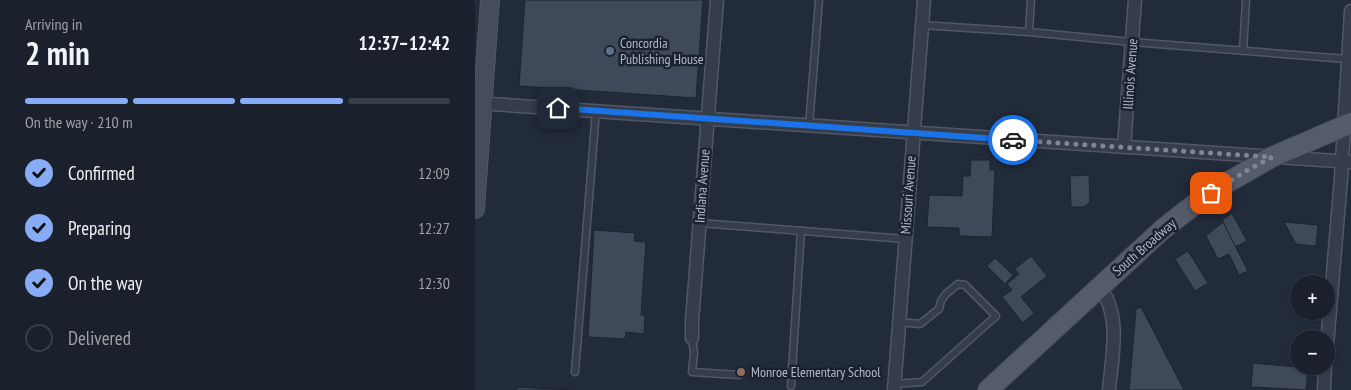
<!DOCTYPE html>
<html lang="en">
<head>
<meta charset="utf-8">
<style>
	body { margin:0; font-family:"PT Sans Narrow",sans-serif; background:#232834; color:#f1f3f6; height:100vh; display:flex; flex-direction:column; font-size:19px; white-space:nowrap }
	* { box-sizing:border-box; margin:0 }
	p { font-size:16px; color:#9fa3a9 }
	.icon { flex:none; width:28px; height:28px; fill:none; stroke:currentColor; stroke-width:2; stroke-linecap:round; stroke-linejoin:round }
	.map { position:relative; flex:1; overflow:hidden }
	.sheet { display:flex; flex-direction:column; background:#1a202c; width:475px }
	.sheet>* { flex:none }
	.fabs { position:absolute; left:815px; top:275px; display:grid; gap:10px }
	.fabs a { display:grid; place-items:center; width:45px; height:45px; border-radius:50%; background:#1a202c; box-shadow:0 1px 4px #0004,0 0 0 1px #383e48; font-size:25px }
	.pin { position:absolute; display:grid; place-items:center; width:42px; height:42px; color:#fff; margin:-21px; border-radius:10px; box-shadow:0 2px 8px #0006 }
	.courier { position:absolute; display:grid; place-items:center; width:50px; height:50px; margin:-25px; border:4px solid #1a73e8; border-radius:50%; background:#fff; color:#222; box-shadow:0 1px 6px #0007 }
	.summary em { font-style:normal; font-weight:600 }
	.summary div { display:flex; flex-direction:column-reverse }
	.summary { display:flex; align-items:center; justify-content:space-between; height:85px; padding:0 25px }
	h1 { font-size:32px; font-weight:600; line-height:38px }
	.bar { display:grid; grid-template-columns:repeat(4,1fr); gap:8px 5px; align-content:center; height:60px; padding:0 25px }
	.bar i { height:6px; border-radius:4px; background:#383e48 }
	.bar .current { background:#87abf5 }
	.bar p { grid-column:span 4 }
	ol { padding:0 25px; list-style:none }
	li { display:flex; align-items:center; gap:15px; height:55px }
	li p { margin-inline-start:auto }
	li .icon { padding:5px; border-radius:50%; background:#87abf5; color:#111; stroke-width:4 }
	li:last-child { color:#9fa3a9 }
	li i { width:28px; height:28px; border:2px solid #383e48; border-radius:50% }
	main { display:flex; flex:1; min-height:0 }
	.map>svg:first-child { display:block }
</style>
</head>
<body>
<main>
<section class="sheet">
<div class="summary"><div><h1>2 min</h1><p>Arriving in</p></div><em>12:37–12:42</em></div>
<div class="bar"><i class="current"></i><i class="current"></i><i class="current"></i><i></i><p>On the way · 210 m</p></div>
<ol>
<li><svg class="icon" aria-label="check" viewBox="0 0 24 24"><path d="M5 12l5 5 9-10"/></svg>Confirmed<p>12:09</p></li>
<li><svg class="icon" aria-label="check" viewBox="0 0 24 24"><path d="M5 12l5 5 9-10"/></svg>Preparing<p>12:27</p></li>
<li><svg class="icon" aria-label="check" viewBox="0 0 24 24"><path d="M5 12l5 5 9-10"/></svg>On the way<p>12:30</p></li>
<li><i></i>Delivered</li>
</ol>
</section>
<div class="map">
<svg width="876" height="390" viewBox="0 0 876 390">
	<rect width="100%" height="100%" fill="#222b3a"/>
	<g fill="#3f4959" stroke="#1d2431">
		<path d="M50 0H228L221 98 44 86Z"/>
		<path d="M496 160H515V170H520L517 237 484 236V228L452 227 454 195 487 196 488 176H495Z"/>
		<path d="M614 175 615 202 609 207H596L595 176Z"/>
		<path d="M757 213 772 241 760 247 747 220Z"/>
		<path d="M748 222 773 271 764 275 754 254 743 259 731 236Z"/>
		<path d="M809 222 843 225 841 246 821 244Z"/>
		<path d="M119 230 160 233 159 241 171 242 166 315H170L169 334 151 332 150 339 113 337Z"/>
		<path d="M713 251 733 283 720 291 700 259Z"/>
		<path d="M556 256 572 276 546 297 559 313 548 323 527 297 537 290 532 284 544 274 540 269Z"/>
		<path d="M520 258 538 275 530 284 512 266Z"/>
		<path d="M666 307 709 390H654L661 309Z"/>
		<path d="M778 363 833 368 831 390 776 387Z"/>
		<path d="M42 387 95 390H42Z"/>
	</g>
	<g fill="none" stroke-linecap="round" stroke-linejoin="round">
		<defs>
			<g id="service">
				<path d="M446 25 554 32 657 42 872 59"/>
				<path d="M554 32 556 0"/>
				<path d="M768 51 771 0"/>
				<path d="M334 126 344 0"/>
				<path d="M225 223 430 239"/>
				<path d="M217 338 219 353 217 372 264 375"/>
				<path d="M100 372 121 111"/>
				<path d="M419 384 447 382 521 316 490 285 483 284 471 294 466 301 464 309 445 324 424 322"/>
				<path d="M316 386 326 231"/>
			</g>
			<g id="minor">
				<path d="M0 103 876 162"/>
				<path d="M649 147 660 0"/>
				<path d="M624 286C647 315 637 356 634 390"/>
				<path d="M217 338V321L242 0"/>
				<path d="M851 357 866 178 876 11"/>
				<path d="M419 390 449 0"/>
				<path d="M849 390 850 366"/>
			</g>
			<path id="secondary" d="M0 209 15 0"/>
			<path id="primary" d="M513 390 688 229 724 201 748 185 797 157 876 123"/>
		</defs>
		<use href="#service" stroke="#515865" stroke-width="9"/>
		<use href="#minor" stroke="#515865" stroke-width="15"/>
		<use href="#secondary" stroke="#515865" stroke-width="20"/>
		<use href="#primary" stroke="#3f4653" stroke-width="22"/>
		<use href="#service" stroke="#363d4a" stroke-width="6"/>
		<use href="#minor" stroke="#363d4a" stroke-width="12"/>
		<use href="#secondary" stroke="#444c5d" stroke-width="18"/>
		<use href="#primary" stroke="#545c6a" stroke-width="20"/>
	</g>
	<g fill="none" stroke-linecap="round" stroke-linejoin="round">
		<path stroke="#7f8795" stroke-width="5" stroke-dasharray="0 9" d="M538 140 797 157 773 170 736 193"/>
		<path stroke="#1a73e8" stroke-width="6" d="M83 108 538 140"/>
	</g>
	<circle fill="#5c6f8a" stroke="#1b222f" stroke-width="2" cx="135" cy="51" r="5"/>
	<circle fill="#8d6e63" stroke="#1b222f" stroke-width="2" cx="266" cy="372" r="5"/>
	<g text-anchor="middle" stroke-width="5" stroke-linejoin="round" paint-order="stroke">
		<g font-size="14" fill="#b1b8c6" stroke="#1b222f" text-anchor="start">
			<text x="145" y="48">Concordia<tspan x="145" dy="16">Publishing House</tspan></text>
			<text x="276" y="377">Monroe Elementary School</text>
		</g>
		<g font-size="14" fill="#b1b8c6" stroke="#1b222f">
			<text transform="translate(655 74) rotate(-86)" y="5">Illinois Avenue</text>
			<text transform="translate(227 186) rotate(-86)" y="5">Indiana Avenue</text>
			<text transform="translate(433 195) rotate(-86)" y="5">Missouri Avenue</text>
			<text transform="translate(669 247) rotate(-41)" y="5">South Broadway</text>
		</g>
	</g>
</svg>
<div class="fabs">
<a>+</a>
<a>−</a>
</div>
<div class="pin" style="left:736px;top:193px;background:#ea580c"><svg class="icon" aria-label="bag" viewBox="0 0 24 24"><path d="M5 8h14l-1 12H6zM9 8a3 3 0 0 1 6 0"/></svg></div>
<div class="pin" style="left:83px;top:108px;background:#1f2937"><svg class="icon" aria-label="home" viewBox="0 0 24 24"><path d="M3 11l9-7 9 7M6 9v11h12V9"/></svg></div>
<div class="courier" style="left:538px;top:140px"><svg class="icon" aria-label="car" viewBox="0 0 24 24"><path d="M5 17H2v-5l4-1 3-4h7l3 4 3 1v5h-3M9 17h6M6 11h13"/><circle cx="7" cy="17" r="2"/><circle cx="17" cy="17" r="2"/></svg></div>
</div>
</main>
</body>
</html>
